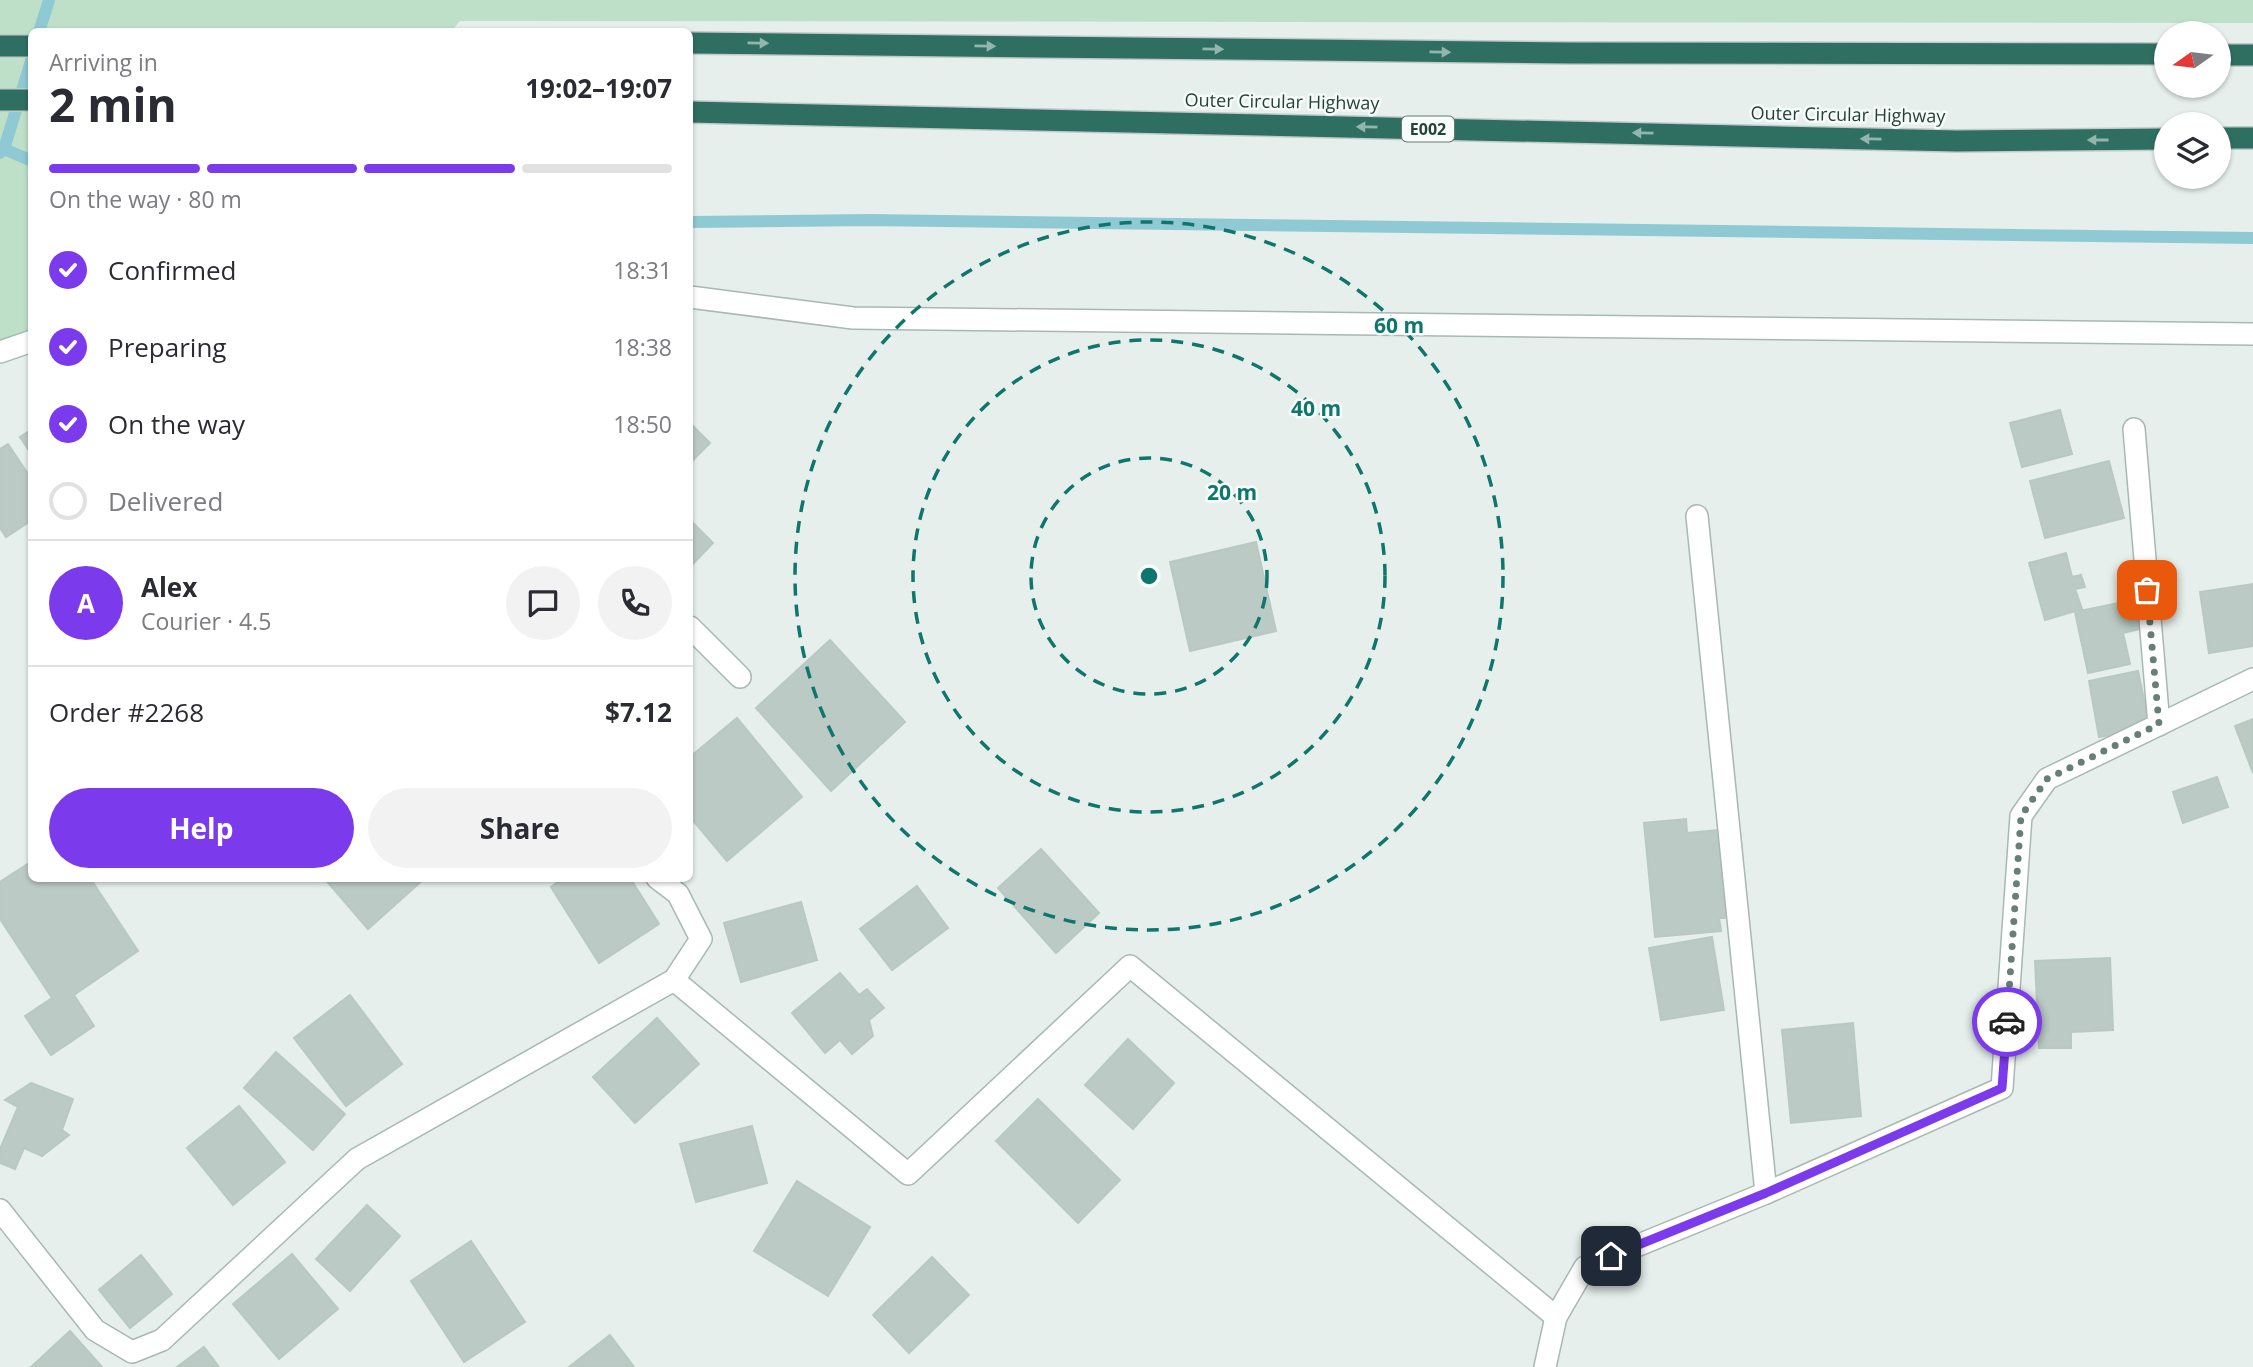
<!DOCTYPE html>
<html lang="en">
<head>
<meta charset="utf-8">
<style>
	body { margin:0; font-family:"Open Sans",sans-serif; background:#f2f2f3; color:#2b2b33; height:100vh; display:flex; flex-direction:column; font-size:26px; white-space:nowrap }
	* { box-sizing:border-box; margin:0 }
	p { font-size:23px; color:#7c7c81 }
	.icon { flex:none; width:38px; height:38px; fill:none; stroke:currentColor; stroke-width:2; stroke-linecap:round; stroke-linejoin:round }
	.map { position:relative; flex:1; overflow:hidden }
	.sheet { position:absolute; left:28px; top:28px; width:665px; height:854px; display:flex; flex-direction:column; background:#fff; border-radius:10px; box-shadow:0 2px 5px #0004 }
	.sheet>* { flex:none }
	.needle { width:46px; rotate:256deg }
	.controls { position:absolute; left:2154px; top:21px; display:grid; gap:14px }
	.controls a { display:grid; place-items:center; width:77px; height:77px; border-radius:50%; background:#fff; box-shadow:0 2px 5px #0004; font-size:35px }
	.pin { position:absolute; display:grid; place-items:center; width:60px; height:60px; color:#fff; margin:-30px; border-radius:14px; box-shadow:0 4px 10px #0006 }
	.courier { position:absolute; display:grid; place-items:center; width:70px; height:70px; margin:-35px; border:5px solid #7c3aed; border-radius:50%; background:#fff; color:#222; box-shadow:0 2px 9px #0007 }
	.overview em { font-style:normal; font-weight:700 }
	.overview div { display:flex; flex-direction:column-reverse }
	.overview { display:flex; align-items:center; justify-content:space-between; height:119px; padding:0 21px }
	h1 { font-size:46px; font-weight:700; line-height:52px }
	.bar { display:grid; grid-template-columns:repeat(4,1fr); gap:10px 7px; align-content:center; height:84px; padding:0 21px }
	.bar i { height:9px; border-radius:5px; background:#e1e1e2 }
	.bar .current { background:#7c3aed }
	.bar p { grid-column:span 4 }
	.line { display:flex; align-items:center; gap:18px; padding:0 21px; border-top:2px solid #e1e1e2 }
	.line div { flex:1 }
	.round { display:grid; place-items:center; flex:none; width:74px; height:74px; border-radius:37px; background:#f2f2f3 }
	ol { padding:0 21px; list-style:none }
	li { display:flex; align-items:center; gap:21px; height:77px }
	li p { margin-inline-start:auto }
	li .icon { padding:7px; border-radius:50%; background:#7c3aed; color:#fff; stroke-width:4 }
	li:last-child { color:#7c7c81 }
	li i { width:38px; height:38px; border:4px solid #e1e1e2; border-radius:50% }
	.primary-button { display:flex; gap:14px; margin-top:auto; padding:14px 21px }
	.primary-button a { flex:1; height:80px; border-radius:42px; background:#7c3aed; color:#fff; font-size:28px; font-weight:700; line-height:80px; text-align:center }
	.primary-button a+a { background:#f2f2f3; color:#2b2b33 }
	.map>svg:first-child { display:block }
</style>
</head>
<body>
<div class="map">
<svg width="2253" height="1367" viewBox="0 0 2253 1367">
	<rect width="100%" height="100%" fill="#e6efeb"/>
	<path fill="#bfe0c8" d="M0 0H2253V23L460 21 451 32H32L31 341 0 352Z"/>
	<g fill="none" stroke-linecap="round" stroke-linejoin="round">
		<g stroke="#8ec9d4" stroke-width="12">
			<path d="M39 32 49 0"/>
			<path d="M4 149 32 58"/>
			<path d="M0 153 4 149 32 161"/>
			<path d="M690 222 868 220 2253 238"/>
		</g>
	</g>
	<g fill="#bbcac4" stroke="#b8c9c2" stroke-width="2">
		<path d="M2060 410 2072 454 2022 467 2010 423Z"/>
		<path d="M690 423 710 443 690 463Z"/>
		<path d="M32 429V455L20 437Z"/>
		<path d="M8 444 32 480V520L6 537 0 528V449Z"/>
		<path d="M2109 461 2124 518 2045 538 2030 481Z"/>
		<path d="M690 520 713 543 690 567Z"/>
		<path d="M1256 542 1276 631 1190 651 1170 562Z"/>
		<path d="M2066 553 2072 577 2081 575 2085 587 2075 589 2082 609 2045 620 2029 563Z"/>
		<path d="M2253 584V646L2209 653 2200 592Z"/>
		<path d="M2138 599 2144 628 2123 633 2130 664 2088 673 2075 612Z"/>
		<path d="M830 640 905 722 831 791 756 708Z"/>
		<path d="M2138 671 2150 728 2099 737 2089 681Z"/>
		<path d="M737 718 802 797 727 861 690 817V757Z"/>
		<path d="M2253 719V773L2235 726Z"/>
		<path d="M2217 777 2228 807 2183 823 2173 792Z"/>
		<path d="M1686 819 1687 833 1718 830 1727 918H1719L1721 931 1655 937 1644 823Z"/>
		<path d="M1041 849 1099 913 1056 953 998 888Z"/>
		<path d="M32 861V878H90L138 951 74 995 94 1026 51 1055 25 1016 52 998 0 919V882Z"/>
		<path d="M324 878H425L368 929Z"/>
		<path d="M563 878H630L659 924 599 963 551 887Z"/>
		<path d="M917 886 948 928 892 970 860 929Z"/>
		<path d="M801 902 817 960 741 982 724 923Z"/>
		<path d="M1712 937 1724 1010 1661 1020 1649 948Z"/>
		<path d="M2110 958 2113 1030 2071 1032V1048H2039L2035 961Z"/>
		<path d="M840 973 859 995 867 989 884 1008 869 1020 873 1036 852 1054 840 1040 825 1053 792 1013Z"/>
		<path d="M350 995 402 1064 346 1106 294 1038Z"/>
		<path d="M657 1018 699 1064 635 1123 593 1077Z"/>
		<path d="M1853 1023 1861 1116 1791 1123 1782 1030Z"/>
		<path d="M1128 1039 1174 1083 1133 1129 1085 1085Z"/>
		<path d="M276 1052 345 1114 313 1150 244 1088Z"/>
		<path d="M31 1083 73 1099 62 1130 69 1135 42 1156 24 1148 15 1169 0 1163V1149L18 1107 5 1100Z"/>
		<path d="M1038 1099 1120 1180 1078 1223 996 1141Z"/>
		<path d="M239 1106 285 1162 233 1205 187 1148Z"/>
		<path d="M752 1126 767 1183 696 1202 680 1144Z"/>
		<path d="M797 1181 870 1227 828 1296 754 1251Z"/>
		<path d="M367 1205 400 1236 350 1291 316 1259Z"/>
		<path d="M471 1241 525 1322 464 1362 411 1281Z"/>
		<path d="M292 1254 338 1309 279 1359 233 1304Z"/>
		<path d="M141 1255 172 1294 130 1328 99 1290Z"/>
		<path d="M932 1257 969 1295 909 1353 873 1315Z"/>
		<path d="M70 1331 102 1367H31Z"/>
		<path d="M610 1335 634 1367H569Z"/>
		<path d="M204 1347 219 1367H177Z"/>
	</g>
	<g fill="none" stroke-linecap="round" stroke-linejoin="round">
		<defs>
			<g id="minor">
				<path d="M690 297 853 318 2253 334"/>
				<path d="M0 352 32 341"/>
				<path d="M2134 429 2159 725"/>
				<path d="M1697 516 1766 1193"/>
				<path d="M690 627 740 677"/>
				<path d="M674 980 908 1174 1130 966 1556 1317"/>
				<path d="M0 1210 95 1330 132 1352 162 1340 357 1159 674 980 701 939 678 894 657 878"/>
				<path d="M1545 1367 1556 1317 1585 1267 1766 1193 2002 1088 2021 816 2047 779 2253 679"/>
			</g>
			<g id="motorway">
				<path d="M690 43 1569 53 2166 54"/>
				<path d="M0 46H32"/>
				<path d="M2219 55H2253"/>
				<path d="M0 100H32"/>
				<path d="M690 112 1957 141 2166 139"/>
				<path d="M2219 138H2253"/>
			</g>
		</defs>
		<use href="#minor" stroke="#a8b8b2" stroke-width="24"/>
		<use href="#motorway" stroke="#c2cac8" stroke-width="24"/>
		<use href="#minor" stroke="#fff" stroke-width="21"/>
		<use href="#motorway" stroke="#2f6f62" stroke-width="21"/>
	</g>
	<defs><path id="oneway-solid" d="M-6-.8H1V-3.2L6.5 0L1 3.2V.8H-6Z" transform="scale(1.75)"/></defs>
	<g fill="#93b5ae">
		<use href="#oneway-solid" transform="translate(758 43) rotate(1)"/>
		<use href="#oneway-solid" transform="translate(985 46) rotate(1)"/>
		<use href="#oneway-solid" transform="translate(1213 49) rotate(1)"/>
		<use href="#oneway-solid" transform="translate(1440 52) rotate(1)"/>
		<use href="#oneway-solid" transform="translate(1367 127) rotate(-179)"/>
		<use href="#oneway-solid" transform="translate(1643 133) rotate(-179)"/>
		<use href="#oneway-solid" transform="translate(1871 139) rotate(-179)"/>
		<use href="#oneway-solid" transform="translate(2098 140) rotate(180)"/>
	</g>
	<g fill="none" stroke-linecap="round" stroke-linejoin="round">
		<path stroke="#687f78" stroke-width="7" stroke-dasharray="0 12.6" d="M2007 1022 2021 816 2047 779 2159 724 2147 590"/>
		<path stroke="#7c3aed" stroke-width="9" d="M1611 1256 1766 1193 2002 1088 2007 1022"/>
	</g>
	<g fill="none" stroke="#0f766e" stroke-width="3.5" stroke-dasharray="12 9">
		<circle cx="1149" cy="576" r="118"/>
		<circle cx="1149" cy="576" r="236"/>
		<circle cx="1149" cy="576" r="354"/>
	</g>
	<g text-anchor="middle" stroke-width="5" stroke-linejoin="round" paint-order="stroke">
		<rect fill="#f7fbf9" stroke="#637a73" stroke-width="2" x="1402" y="116.5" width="52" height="25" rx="5"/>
		<g font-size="16" font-weight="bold" fill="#24423a">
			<text x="1428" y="135">E002</text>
		</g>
		<g font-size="18" fill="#24423a" stroke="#f7fbf9">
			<text transform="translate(1282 102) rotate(1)" y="6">Outer Circular Highway</text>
			<text transform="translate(1848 115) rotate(1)" y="6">Outer Circular Highway</text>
		</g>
	</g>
	<circle cx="1149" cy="576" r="10" fill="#0f766e" stroke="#f7fbf9" stroke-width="3.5"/>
	<g font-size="21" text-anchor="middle" font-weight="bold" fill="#0f766e" stroke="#f7fbf9" stroke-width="5" stroke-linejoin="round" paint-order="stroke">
		<text x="1399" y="333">60 m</text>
		<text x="1316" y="416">40 m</text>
		<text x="1232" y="500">20 m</text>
	</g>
</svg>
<div class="controls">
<a><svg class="needle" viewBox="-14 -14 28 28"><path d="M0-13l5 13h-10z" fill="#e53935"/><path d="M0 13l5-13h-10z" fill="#7c7c81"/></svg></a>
<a><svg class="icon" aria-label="layers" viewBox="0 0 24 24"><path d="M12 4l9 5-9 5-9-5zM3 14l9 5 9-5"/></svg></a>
</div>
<div class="pin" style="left:2147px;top:590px;background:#ea580c"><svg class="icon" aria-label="bag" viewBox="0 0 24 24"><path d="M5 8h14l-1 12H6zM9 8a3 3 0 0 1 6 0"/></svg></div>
<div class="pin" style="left:1611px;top:1256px;background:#1f2937"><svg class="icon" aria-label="home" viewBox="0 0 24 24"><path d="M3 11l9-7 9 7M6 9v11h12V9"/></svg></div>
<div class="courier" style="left:2007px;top:1022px"><svg class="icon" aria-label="car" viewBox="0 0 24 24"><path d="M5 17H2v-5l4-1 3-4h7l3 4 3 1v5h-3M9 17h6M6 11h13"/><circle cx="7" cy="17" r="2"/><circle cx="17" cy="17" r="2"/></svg></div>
<section class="sheet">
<div class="overview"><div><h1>2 min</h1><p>Arriving in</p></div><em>19:02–19:07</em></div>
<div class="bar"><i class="current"></i><i class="current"></i><i class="current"></i><i></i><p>On the way · 80 m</p></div>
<ol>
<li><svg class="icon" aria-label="check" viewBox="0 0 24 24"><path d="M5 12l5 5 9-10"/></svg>Confirmed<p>18:31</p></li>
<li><svg class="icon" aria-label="check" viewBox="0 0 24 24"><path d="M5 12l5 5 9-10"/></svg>Preparing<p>18:38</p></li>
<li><svg class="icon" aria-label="check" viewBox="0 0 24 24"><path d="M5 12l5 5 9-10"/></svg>On the way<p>18:50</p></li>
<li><i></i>Delivered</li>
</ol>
<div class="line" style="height:126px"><b class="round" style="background:#7c3aed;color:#fff">A</b><div><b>Alex</b><p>Courier · 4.5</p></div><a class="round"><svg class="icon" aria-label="chat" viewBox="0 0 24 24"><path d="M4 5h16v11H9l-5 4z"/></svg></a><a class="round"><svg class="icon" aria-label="phone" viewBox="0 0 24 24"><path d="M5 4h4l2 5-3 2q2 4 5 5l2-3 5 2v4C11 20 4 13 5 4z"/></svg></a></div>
<div class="line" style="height:91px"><div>Order #2268</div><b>$7.12</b></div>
<div class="primary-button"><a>Help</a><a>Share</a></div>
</section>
</div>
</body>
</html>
